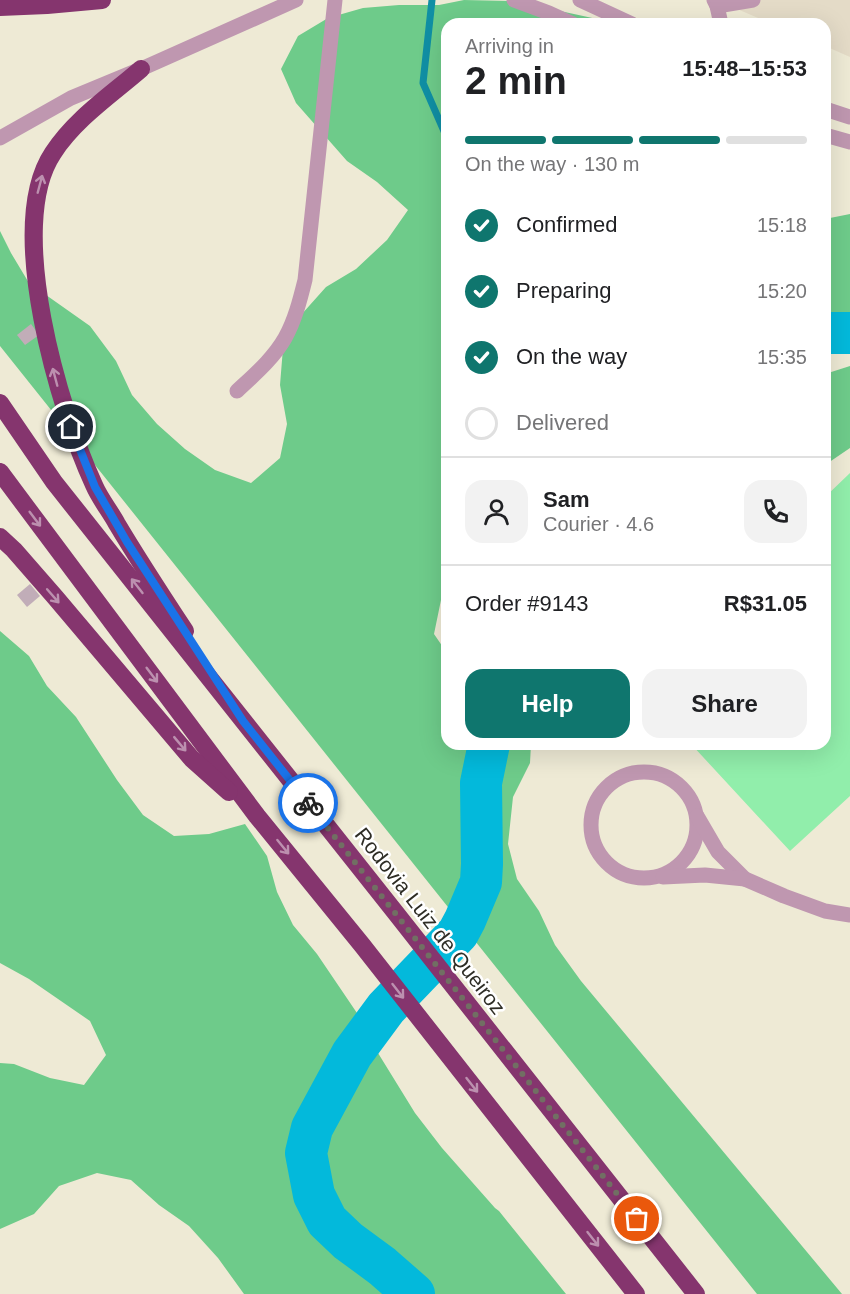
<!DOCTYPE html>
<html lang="en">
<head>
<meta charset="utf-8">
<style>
	body { margin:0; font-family:Arial,sans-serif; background:#f2f2f2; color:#202124; height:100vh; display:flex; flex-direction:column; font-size:22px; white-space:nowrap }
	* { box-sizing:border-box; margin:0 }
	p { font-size:20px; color:#757577 }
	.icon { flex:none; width:33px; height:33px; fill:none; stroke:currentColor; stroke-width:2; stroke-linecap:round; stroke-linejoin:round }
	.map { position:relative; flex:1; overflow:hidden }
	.drawer { position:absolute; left:441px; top:18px; width:390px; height:732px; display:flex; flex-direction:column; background:#fff; border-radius:18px; box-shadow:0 6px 24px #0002 }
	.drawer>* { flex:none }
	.pin { position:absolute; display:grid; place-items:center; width:51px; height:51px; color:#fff; margin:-26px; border:3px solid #fff; border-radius:50%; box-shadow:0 2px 6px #0007 }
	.courier { position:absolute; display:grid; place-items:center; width:60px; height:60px; margin:-30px; border:4px solid #1a73e8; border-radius:50%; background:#fff; color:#222; box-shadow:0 2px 8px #0007 }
	.headline em { font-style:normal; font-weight:800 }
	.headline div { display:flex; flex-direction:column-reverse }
	.headline { display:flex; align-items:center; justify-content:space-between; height:102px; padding:0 24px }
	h1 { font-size:39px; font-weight:800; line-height:45px }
	.bar { display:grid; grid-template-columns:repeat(4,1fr); gap:9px 6px; align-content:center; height:72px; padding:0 24px }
	.bar i { height:8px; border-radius:4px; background:#e0e0e0 }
	.bar .on { background:#0f766e }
	.bar p { grid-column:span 4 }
	.line { display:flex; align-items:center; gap:15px; padding:0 24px; border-top:2px solid #e0e0e0 }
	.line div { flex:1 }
	.round { display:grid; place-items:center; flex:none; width:63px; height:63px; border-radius:18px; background:#f2f2f2 }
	ol { padding:0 24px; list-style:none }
	li { display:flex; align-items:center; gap:18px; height:66px }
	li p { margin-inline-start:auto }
	li .icon { padding:6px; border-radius:50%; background:#0f766e; color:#fff; stroke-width:4 }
	li:last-child { color:#757577 }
	li i { width:33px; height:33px; border:3px solid #e0e0e0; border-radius:50% }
	.action { display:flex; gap:12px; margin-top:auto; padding:12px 24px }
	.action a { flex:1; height:69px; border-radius:18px; background:#0f766e; color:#fff; font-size:24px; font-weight:800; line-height:69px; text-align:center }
	.action a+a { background:#f2f2f2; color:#202124 }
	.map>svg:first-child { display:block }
</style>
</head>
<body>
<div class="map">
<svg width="850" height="1294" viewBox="0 0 850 1294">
	<rect width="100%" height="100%" fill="#eeead5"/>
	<path fill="#e4dbc7" d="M716 0H850V57L825 46V24H772Z"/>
	<path fill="#91eeab" d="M850 473V796L790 851 691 744H825V497Z"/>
	<g fill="#6ecb8a">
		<path d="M464 0 514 1 620 24H447V591L441 600 434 634 447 653V744H531L530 763 513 797 508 844 517 879 539 911 555 945 581 981 842 1294H757L0 346V231L11 253 29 283 90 326 116 361 132 395 157 424 185 449 215 470 251 483 280 458 287 424 280 385 283 348 301 315 326 287 356 269 387 240 408 210 377 182 347 161 296 103 281 69 298 36 328 18 363 8 399 5H439Z"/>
		<path d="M850 214V333L825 336V219Z"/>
		<path d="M850 366V448L825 465V374Z"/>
		<path d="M0 631 29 656 47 686 76 717 117 780 143 815 174 836 209 834 245 824 267 856 277 892 293 925 317 954 359 1016 378 1053 415 1113 442 1148 495 1208 499 1211 566 1294H244L218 1258 189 1226 159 1205 131 1180 97 1173 59 1186 34 1214 0 1229V1063L14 1064 50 1078 84 1085 106 1055 90 1021 29 979 0 963Z"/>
	</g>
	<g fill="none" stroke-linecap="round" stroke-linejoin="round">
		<path stroke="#108fa4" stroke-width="7" d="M432 0 423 83 447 138"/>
		<g stroke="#03b9db" stroke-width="42">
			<path d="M825 333H850"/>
			<path d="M414 1294 382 1266 348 1241 327 1221 314 1195 306 1153 312 1128 352 1054 386 1008 458 933 465 920 481 882 482 864 481 783 489 744"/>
		</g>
	</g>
	<g fill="#c1adb8">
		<path d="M31 324 39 335 25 345 17 335Z"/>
		<path d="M30 584 40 596 27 607 17 595Z"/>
	</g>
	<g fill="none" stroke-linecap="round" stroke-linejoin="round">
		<g stroke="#bf97b0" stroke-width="15">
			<path d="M514 0 549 13 573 24"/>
			<path d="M580 0 632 24"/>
			<path d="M714 0 717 6 721 24"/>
			<path d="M717 6 753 0"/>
			<path d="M825 109 850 117"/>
			<path d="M825 135 850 142"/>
			<path d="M0 138 71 98 141 69 296 0"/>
			<path d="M237 391C254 375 273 359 285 338 295 320 300 300 305 280L335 0"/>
			<circle cx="644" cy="825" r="53"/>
			<path d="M697 816 718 852 745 879 784 896 825 911 850 915"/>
			<path d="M663 877 705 875 745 879"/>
		</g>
		<g stroke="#85356e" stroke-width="18">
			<path d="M0 7 47 5 102 0"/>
			<path d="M141 69C111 95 75 119 53 153 4 226 60 411 94 485 100 499 110 511 117 524 139 561 162 596 185 631"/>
			<path d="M0 403 54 482 395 912 696 1294"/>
			<path d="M0 472 257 816 362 945 636 1294"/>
			<path d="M0 537 14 550 55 597 192 759 229 792"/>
		</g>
	</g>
	<defs><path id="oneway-shaft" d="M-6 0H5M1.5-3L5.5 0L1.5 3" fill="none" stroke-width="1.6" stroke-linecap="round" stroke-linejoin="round" transform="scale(1.5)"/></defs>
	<g stroke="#bc90af">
		<use href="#oneway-shaft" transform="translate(40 184) rotate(-75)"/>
		<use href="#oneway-shaft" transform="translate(55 377) rotate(-105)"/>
		<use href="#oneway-shaft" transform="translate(35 519) rotate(53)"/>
		<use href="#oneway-shaft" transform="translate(137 586) rotate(-128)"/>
		<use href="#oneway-shaft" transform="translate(53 596) rotate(49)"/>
		<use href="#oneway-shaft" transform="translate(152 675) rotate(53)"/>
		<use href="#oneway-shaft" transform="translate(180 744) rotate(50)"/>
		<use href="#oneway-shaft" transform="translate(283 847) rotate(51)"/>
		<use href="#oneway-shaft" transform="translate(398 991) rotate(52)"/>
		<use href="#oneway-shaft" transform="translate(472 1085) rotate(52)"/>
		<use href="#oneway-shaft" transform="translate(593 1239) rotate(52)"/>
	</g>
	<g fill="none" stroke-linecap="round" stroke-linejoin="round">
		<path stroke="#716f63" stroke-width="6" stroke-dasharray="0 10.8" d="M308 803 637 1219"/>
		<path stroke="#1a73e8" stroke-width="8" d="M71 427 95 487 127 542 243 721 308 803"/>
	</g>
	<g text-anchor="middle" stroke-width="5" stroke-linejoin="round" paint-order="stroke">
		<g font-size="21" fill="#2e2d25" stroke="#fff">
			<text transform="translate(430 921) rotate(52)" y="7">Rodovia Luiz de Queiroz</text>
		</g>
	</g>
</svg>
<div class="pin" style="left:637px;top:1219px;background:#ea580c"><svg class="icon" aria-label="bag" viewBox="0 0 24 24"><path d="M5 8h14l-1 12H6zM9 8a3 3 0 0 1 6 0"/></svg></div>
<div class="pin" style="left:71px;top:427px;background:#1f2937"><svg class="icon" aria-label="home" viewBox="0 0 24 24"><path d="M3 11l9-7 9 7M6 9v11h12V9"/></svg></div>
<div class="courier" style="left:308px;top:803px"><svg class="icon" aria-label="bike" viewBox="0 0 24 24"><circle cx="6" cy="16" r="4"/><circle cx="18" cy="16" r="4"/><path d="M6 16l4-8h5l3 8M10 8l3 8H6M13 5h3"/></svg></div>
<section class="drawer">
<div class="headline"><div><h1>2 min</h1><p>Arriving in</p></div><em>15:48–15:53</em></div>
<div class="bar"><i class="on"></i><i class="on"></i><i class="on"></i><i></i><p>On the way · 130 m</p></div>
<ol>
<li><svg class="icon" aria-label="check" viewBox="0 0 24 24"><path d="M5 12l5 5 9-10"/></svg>Confirmed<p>15:18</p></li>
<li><svg class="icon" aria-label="check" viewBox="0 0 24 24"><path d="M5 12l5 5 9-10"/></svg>Preparing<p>15:20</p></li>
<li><svg class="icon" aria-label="check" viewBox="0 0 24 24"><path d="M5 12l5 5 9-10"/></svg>On the way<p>15:35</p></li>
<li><i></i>Delivered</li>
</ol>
<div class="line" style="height:108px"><a class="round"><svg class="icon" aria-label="person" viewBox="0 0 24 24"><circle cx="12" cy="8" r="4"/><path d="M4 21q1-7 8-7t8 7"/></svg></a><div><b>Sam</b><p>Courier · 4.6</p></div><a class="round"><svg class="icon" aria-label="phone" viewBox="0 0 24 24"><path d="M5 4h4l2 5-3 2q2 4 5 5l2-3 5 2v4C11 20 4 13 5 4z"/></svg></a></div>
<div class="line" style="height:78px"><div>Order #9143</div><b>R$31.05</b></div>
<div class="action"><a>Help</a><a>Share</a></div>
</section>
</div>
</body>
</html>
